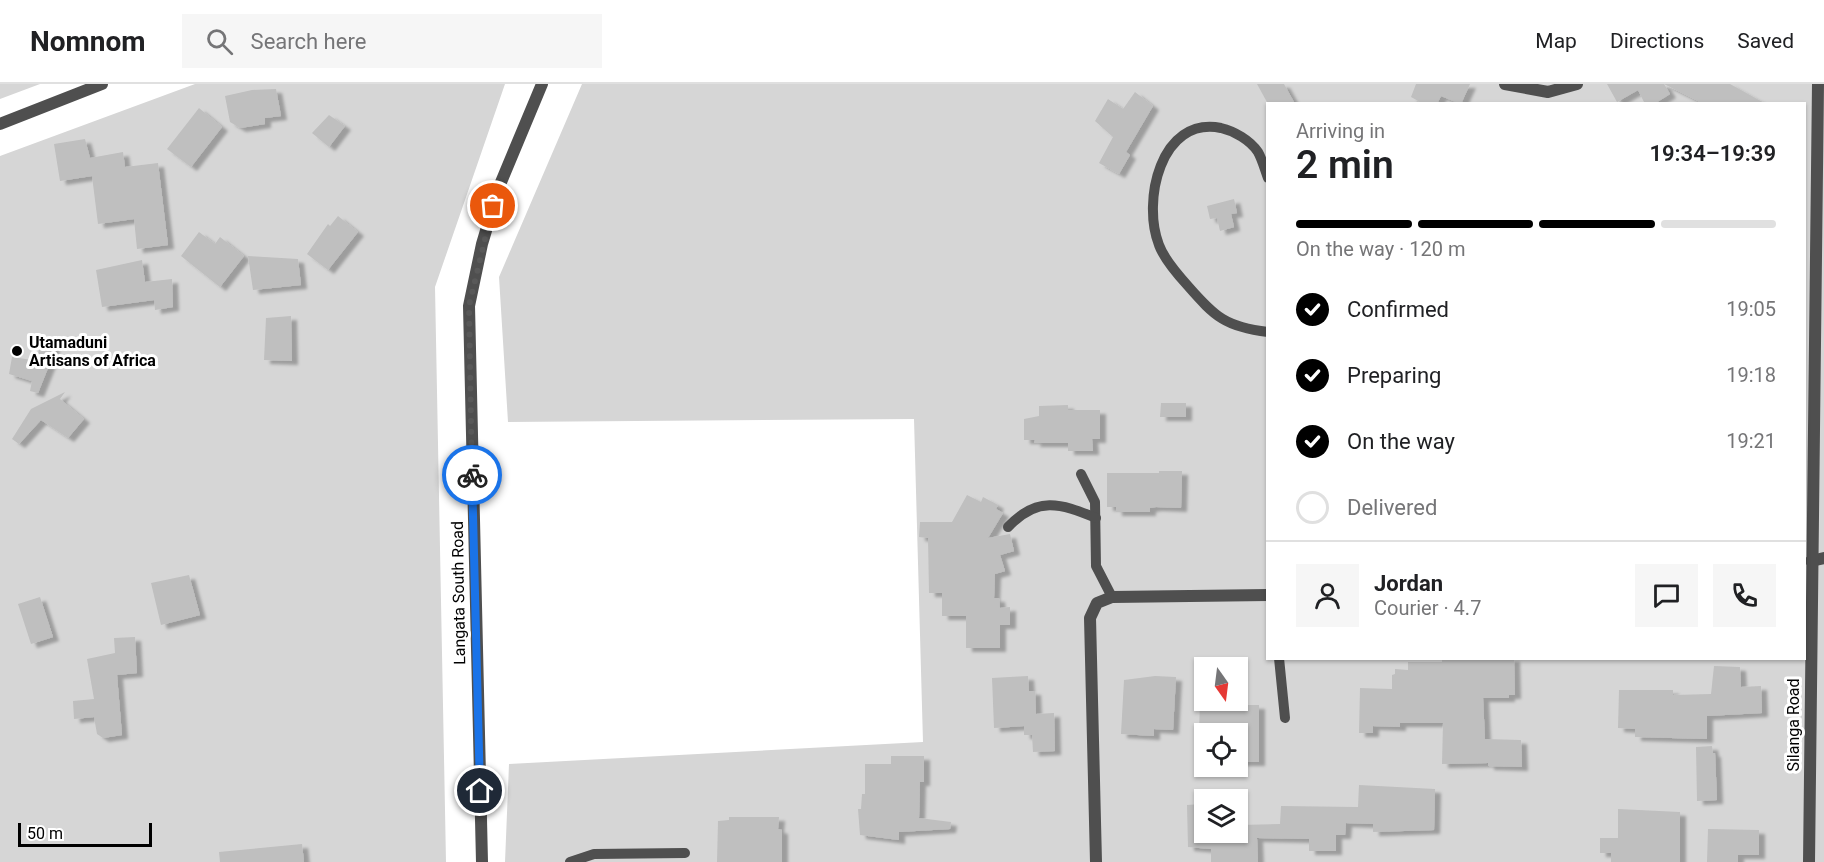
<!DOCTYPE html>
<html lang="en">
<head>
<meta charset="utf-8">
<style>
	body { margin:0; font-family:Roboto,sans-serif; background:#f6f6f6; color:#202124; height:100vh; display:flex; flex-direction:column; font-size:22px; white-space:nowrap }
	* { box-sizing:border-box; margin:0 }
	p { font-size:20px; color:#757577 }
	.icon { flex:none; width:33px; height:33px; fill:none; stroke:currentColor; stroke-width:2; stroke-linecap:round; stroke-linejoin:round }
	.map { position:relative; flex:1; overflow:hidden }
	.details { position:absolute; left:1266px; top:18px; width:540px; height:558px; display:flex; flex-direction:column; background:#fff; border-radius:0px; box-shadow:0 2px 4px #0004 }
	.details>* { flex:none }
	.needle { width:39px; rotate:166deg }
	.buttons { position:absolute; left:1194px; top:573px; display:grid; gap:12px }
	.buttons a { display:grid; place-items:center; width:54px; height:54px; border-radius:0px; background:#fff; box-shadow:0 2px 4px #0004; font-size:30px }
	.scale { position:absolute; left:18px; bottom:15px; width:134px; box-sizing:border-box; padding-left:6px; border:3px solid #000; border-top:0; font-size:16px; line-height:21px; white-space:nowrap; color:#000; -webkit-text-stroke:4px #fff; paint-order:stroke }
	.pin { position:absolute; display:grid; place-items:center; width:51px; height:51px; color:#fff; margin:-26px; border:3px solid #fff; border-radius:50%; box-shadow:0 2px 6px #0007 }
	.courier { position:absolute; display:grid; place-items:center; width:60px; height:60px; margin:-30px; border:4px solid #1a73e8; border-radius:50%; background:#fff; color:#222; box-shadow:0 2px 8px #0007 }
	.headline em { font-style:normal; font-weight:600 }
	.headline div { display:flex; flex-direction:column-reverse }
	.headline { display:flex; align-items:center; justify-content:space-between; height:102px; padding:0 30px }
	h1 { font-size:39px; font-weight:600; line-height:45px }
	.bar { display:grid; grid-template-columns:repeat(4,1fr); gap:9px 6px; align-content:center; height:72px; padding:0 30px }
	.bar i { height:8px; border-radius:4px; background:#e0e0e0 }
	.bar .active { background:#000 }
	.bar p { grid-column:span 4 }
	.line { display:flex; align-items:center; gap:15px; padding:0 30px; border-top:2px solid #e0e0e0 }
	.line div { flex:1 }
	.round { display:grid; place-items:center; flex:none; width:63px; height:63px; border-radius:0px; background:#f6f6f6 }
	ol { padding:0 30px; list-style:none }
	li { display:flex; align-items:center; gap:18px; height:66px }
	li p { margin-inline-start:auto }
	li .icon { padding:6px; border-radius:50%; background:#000; color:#fff; stroke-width:4 }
	li:last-child { color:#757577 }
	li i { width:33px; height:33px; border:3px solid #e0e0e0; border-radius:50% }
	header { display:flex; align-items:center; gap:36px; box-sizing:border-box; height:84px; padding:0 30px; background:#fff; border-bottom:2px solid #e0e0e0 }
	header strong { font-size:28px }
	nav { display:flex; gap:33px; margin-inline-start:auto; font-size:21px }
	.search { width:420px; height:54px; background:#f6f6f6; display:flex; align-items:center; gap:15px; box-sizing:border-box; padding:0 21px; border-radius:0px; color:#757577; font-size:22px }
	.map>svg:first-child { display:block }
</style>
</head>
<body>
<header>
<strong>Nomnom</strong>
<div class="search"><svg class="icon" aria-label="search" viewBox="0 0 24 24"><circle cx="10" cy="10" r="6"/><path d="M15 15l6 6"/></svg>Search here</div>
<nav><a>Map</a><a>Directions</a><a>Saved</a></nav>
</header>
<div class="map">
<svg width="1824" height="778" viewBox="0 0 1824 778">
	<defs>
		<filter id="shadow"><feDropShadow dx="6" dy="4" stdDeviation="1.5" flood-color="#0004"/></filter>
	</defs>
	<rect width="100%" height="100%" fill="#fff"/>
	<g fill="#d6d6d6" fill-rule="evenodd">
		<path d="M0 0H40L0 15Z"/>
		<path d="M195 0H505L435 203 446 778H0V72Z"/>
		<path d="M582 0H1824V778H505L509 680 923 658 914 335 508 338 499 193ZM1268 20H1804V574H1268ZM1204 584H1238V616H1204ZM1204 650H1238V682H1204ZM1204 716H1238V748H1204Z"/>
	</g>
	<g fill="#bfbfbf" filter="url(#shadow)">
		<path d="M1257 0H1284L1295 20H1268Z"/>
		<path d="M1416 0H1470L1461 20 1441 12 1437 20H1424L1411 13Z"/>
		<path d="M1607 0H1664L1670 10 1654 20H1645L1638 6 1617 18Z"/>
		<path d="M1664 0H1730L1766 20H1704Z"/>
		<path d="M276 5 281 32 265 34V40L240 44 230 38 225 12 252 6Z"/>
		<path d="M1135 8 1153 22 1126 68 1130 71 1119 90 1099 79 1113 53 1095 37 1108 15 1123 25Z"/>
		<path d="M199 24 222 43 191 83 167 65Z"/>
		<path d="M329 31 345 42 329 63 312 49Z"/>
		<path d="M85 55 90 74 123 68 125 83 158 79 168 161 137 165 134 135 98 140 92 92 60 97 54 60Z"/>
		<path d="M1234 115 1237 129 1231 130 1234 143 1220 147 1217 134 1210 135 1207 122Z"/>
		<path d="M338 132 358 148 328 186 307 170 328 140 330 142Z"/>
		<path d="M199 148 215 160 220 153 244 172 220 203 181 172Z"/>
		<path d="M248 172 298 175 301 201 253 206Z"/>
		<path d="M142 176 145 198 172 195 173 223 155 226 154 216 102 223 96 186Z"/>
		<path d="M291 232 292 277 264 276 266 234Z"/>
		<path d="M40 260 54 261 52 274 38 309 30 307 32 297 9 290 12 273 32 276 34 270 38 271Z"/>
		<path d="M65 308 60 315 84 335 68 354 41 336 19 360 12 355 31 325Z"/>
		<path d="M1161 319H1186V333H1160Z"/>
		<path d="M1068 321V326H1100V355H1092L1093 367H1068V359H1034L1035 356H1024V335L1039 332V322Z"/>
		<path d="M1159 387H1182L1181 424 1156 423 1150 424V428H1116V423H1107V389H1159Z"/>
		<path d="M967 411 981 418 983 413 998 421 996 425 1003 429 988 454 1010 450 1014 467 1000 471 1005 487 995 490 994 514H999L1000 524 1010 523V541H1000V564H966V532H942V509H929L928 454 919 453 920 438H952Z"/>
		<path d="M189 491 200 531 161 541 151 499Z"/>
		<path d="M40 513 53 553 31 560 18 520Z"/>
		<path d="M135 553 137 589 117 591 122 651 103 654 97 650 94 633 74 635 73 617 94 615 87 575 115 569 114 554Z"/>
		<path d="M1442 574H1514L1515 611H1509V614H1483L1485 655 1521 656 1522 683 1488 682V679L1442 680 1443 639H1400V643L1373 642V649H1359L1360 604 1392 605V591L1395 590V585L1408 586V578H1442Z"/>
		<path d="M1714 582 1740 583 1741 603 1761 602 1762 629 1707 632V655L1635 653V645L1618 644 1619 606H1673V611L1711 610Z"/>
		<path d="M1028 592 1029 607H1035L1036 630 1054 629 1055 667 1033 668 1032 651H1024V642L994 644 992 594Z"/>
		<path d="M1155 592 1176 593 1173 646 1154 645V652L1121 650 1124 596Z"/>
		<path d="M1200 616H1216L1215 621H1259V678H1238V650H1199Z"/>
		<path d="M1712 662 1713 669H1715L1717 716 1697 717 1696 663Z"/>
		<path d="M891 672H924V698H920L919 734 951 738 950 745 899 748V756L860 751 858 725H861L862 710H865V680H891Z"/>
		<path d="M1359 701 1435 705 1434 746 1373 748V740L1346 739 1345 751H1336V767H1309V755L1257 754 1258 778H1211V765L1188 763 1187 721 1201 720 1204 748H1238V741L1280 740 1281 722 1358 723Z"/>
		<path d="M1618 725 1680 728V778H1611V769H1600V754H1618Z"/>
		<path d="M729 733H779L778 745 782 746V778H717L718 737 729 736Z"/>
		<path d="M1708 745 1759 746V771H1738V778H1707Z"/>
		<path d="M302 760 304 778H220L219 768Z"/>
	</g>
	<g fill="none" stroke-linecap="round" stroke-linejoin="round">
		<g stroke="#4f4f4f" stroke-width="10">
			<path d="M1268 94C1265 86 1262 75 1258 68 1250 56 1234 47 1221 44 1160 32 1142 118 1159 161 1164 175 1178 191 1188 202 1215 233 1226 243 1268 248"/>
			<path d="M1081 390 1095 418 1096 482 1112 513"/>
			<path d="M1008 443C1037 412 1060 419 1096 434"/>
			<path d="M1279 574 1285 634"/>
			<path d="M570 778 594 770 685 769"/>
		</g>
		<g stroke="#4f4f4f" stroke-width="12">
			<path d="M1505 0 1548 8 1577 0"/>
			<path d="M0 40 102 0"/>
			<path d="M1811 477 1824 474"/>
			<path d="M1096 778 1090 534 1097 519 1112 513 1268 511"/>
			<path d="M1809 778 1818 0"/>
		</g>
		<path stroke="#4f4f4f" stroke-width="12" d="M482 778 469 222 482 160 499 103 542 0"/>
	</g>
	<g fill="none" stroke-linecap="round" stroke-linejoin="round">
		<path stroke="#595959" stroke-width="6" stroke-dasharray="0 10.8" d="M472 391 469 222 493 122"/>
		<path stroke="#1a73e8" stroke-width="8" d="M472 391 480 707"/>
	</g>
	<circle fill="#000" stroke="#fff" stroke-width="2" cx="17" cy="267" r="6"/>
	<g text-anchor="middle" stroke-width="6" stroke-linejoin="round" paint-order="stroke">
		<g font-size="16" font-weight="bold" fill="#000" stroke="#fff" text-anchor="start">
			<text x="29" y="264">Utamaduni<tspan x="29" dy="18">Artisans of Africa</tspan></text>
		</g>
		<g font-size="16" fill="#000" stroke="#fff">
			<text transform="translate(458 509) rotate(-91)" y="6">Langata South Road</text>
			<text transform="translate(1793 641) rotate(-90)" y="6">Silanga Road</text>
		</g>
	</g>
</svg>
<div class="buttons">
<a><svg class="needle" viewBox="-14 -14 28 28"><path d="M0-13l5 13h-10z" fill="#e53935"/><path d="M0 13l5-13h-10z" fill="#757577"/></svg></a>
<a><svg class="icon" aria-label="locate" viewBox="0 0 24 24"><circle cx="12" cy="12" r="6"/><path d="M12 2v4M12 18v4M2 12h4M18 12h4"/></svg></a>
<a><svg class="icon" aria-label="layers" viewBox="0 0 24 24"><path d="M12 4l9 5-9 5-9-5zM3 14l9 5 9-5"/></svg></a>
</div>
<div class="scale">50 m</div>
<div class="pin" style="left:493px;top:122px;background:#ea580c"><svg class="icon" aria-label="bag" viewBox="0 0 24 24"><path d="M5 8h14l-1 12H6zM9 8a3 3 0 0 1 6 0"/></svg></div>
<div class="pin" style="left:480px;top:707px;background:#1f2937"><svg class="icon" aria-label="home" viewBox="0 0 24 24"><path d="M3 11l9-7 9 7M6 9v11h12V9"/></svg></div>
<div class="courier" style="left:472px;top:391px"><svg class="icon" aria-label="bike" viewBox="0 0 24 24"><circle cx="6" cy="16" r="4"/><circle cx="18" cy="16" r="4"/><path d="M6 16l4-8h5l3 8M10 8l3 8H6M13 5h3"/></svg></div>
<section class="details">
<div class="headline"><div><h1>2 min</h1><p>Arriving in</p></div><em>19:34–19:39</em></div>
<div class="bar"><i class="active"></i><i class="active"></i><i class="active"></i><i></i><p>On the way · 120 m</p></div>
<ol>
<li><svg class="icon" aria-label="check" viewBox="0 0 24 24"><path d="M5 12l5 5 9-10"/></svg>Confirmed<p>19:05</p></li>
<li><svg class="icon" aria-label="check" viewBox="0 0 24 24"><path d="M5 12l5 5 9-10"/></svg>Preparing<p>19:18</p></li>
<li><svg class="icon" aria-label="check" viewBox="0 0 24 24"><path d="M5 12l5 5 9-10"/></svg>On the way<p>19:21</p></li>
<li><i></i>Delivered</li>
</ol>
<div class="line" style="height:108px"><a class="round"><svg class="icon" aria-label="person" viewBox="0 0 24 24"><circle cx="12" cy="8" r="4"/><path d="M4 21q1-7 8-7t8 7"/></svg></a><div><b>Jordan</b><p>Courier · 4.7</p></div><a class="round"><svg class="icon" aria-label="chat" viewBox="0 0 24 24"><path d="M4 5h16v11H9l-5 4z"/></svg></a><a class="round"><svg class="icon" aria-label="phone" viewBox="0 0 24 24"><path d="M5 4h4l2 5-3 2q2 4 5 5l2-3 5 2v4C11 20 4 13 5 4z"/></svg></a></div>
</section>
</div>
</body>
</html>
